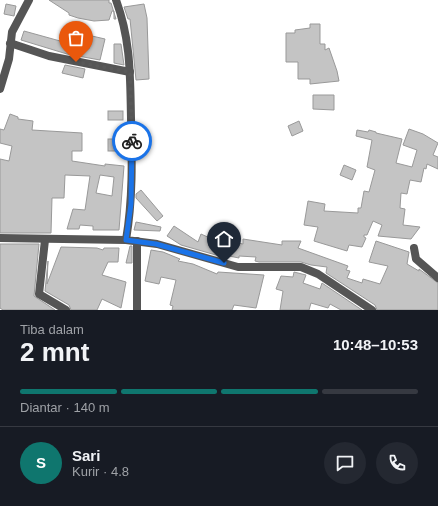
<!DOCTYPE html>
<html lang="id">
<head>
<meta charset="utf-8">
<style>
	body { margin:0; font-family:Helvetica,sans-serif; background:#242831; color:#f1f3f6; height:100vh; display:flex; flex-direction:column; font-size:15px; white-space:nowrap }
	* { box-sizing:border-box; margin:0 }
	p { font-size:13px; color:#9ea1a6 }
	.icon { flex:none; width:22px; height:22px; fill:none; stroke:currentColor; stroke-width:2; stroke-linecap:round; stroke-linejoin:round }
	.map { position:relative; height:310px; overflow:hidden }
	.details { display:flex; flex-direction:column; background:#171b24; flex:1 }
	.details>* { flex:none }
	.pin { position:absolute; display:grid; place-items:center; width:34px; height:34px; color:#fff; margin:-41px -17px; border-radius:50% 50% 50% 0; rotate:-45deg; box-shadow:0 0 4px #0007 }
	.pin .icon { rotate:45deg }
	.courier { position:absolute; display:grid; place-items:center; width:40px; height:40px; margin:-20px; border:3px solid #1a73e8; border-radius:50%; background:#fff; color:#222; box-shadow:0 1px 5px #0007 }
	.summary em { font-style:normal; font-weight:600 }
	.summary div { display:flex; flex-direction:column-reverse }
	.summary { display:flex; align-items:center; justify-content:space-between; height:68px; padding:0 20px }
	h1 { font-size:26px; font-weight:600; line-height:30px }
	.bar { display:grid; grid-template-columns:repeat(4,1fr); gap:6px 4px; align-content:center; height:48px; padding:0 20px }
	.bar i { height:5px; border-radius:3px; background:#363941 }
	.bar .active { background:#0f766e }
	.bar p { grid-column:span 4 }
	.line { display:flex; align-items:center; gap:10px; padding:0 20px; border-top:1px solid #363941 }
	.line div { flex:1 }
	.round { display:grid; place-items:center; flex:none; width:42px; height:42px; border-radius:21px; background:#242831 }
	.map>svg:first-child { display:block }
</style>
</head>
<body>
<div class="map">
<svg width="438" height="310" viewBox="0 0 438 310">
	<rect width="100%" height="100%" fill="#fff"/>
	<g fill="#c4c4c4" stroke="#999" fill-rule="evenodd">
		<path d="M49 0H109V3H111L116 19H114V11H112L109 20 94 21 78 18 69 15V13Z"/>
		<path d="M6 4 16 6 14 16 4 14Z"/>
		<path d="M144 4 147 18 149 79 136 80 130 19H128L124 7Z"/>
		<path d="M310 24H320V44H325V50L329 48 337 71 339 81 310 84V79H298V62H286V33H295V30L310 28Z"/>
		<path d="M24 31 89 49 92 36 105 39 100 60 67 54 21 40Z"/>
		<path d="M114 44H121L124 65 114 63Z"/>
		<path d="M65 65 85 69 83 78 62 73Z"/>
		<path d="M313 95H334V110L313 109Z"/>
		<rect x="108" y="111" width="15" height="9"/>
		<path d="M10 114 18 117V119L33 121 32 130 82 133V151H72V161L105 166V164L124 166 119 230H93V226L80 225 79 229H67L73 209 85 210 90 176 65 175 64 198H52L51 233H0V159L9 161 12 146 0 143V129L4 130ZM100 175 114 177 112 196 96 193Z"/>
		<path d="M299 121 303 131 292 136 288 126Z"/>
		<path d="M409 129 423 134 438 143 433 155 438 157V169L427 164 426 169 424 168 421 182 410 180 407 194 401 193 400 208 405 209 403 225 420 227 411 239 378 236 382 225 373 221 367 235H364V237L366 238 362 247 349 245 347 251 314 241 318 227 304 225 308 201 325 204 324 211 358 213V208H361L364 191 369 192 375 170 367 167 372 140 356 136 357 130 368 132 369 130 376 132V133L402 139 396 163 412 167 417 150 403 145Z"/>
		<rect x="108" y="139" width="11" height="12"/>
		<path d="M344 165 356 170 352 180 340 175Z"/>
		<path d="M141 190 163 216 157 221 136 198V194Z"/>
		<path d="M136 222 161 227 160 231 134 230Z"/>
		<path d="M174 226 198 242 201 234 212 239 209 246 224 254 223 257 181 245 167 236Z"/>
		<path d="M243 239 282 245V241H301L298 248 348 266 346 270 350 271 347 278 362 283 363 279 380 284 388 266 369 262 376 241 409 252 407 264 419 271V269L438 283V310H377L375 305 326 273 327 267 311 265 301 262H259L255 261 256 257 239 256V258L224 255 227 241 243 244Z"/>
		<path d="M0 244H39L34 296 55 310H3L0 308Z"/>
		<path d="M130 246H132V263H126Z"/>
		<path d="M61 247 97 248 103 250 104 248H119L118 262H108L102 275 126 282 121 308 102 299 97 310H71L69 305 45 291 48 261 47 284Z"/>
		<path d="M151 250 163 252 180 259 178 261 193 264 217 274 218 272 264 275 256 308 234 305 232 310H172L173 306 170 305 176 280 161 277 159 284 145 281Z"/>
		<path d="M294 272 306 275 303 283 320 289 322 283 362 310H341L330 304 328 308 311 303 309 310H280L283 291 276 289 281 276 293 277Z"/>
	</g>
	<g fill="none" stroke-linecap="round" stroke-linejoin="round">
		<g stroke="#555" stroke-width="8">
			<path d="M116 0C131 41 130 75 131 118 132 159 133 199 126 240L157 244 238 267H301L318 274 372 310"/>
			<path d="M10 43 49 56 130 72"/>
			<path d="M0 89 9 59 12 32 29 0"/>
			<path d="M0 238 126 240"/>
			<path d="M45 240 39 294 66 310"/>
			<path d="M137 241V310"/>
			<path d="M414 248 416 259 438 278"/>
		</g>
	</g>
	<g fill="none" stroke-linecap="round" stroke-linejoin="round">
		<path stroke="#595959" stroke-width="4" stroke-dasharray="0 7.2" d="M76 62 130 72 132 141"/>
		<path stroke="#1a73e8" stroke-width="5" d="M132 141 131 204 126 240 156 244 224 263"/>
	</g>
</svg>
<div class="pin" style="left:76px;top:62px;background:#ea580c"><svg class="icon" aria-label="bag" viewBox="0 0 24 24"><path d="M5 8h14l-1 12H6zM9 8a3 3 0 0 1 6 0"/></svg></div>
<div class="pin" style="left:224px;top:263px;background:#1f2937"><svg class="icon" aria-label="home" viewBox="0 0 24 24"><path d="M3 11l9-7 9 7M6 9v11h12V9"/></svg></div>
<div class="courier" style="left:132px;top:141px"><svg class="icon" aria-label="bike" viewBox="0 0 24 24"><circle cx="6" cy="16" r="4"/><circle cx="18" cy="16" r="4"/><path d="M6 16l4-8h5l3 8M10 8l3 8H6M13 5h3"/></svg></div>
</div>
<section class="details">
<div class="summary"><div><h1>2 mnt</h1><p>Tiba dalam</p></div><em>10:48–10:53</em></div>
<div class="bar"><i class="active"></i><i class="active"></i><i class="active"></i><i></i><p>Diantar · 140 m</p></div>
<div class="line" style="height:72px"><b class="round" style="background:#0f766e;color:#fff">S</b><div><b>Sari</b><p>Kurir · 4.8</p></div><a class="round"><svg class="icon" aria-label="chat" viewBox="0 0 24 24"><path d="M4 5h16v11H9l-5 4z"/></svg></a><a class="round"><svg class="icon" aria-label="phone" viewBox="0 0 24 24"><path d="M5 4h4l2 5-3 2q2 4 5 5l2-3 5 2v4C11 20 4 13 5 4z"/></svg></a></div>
</section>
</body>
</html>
